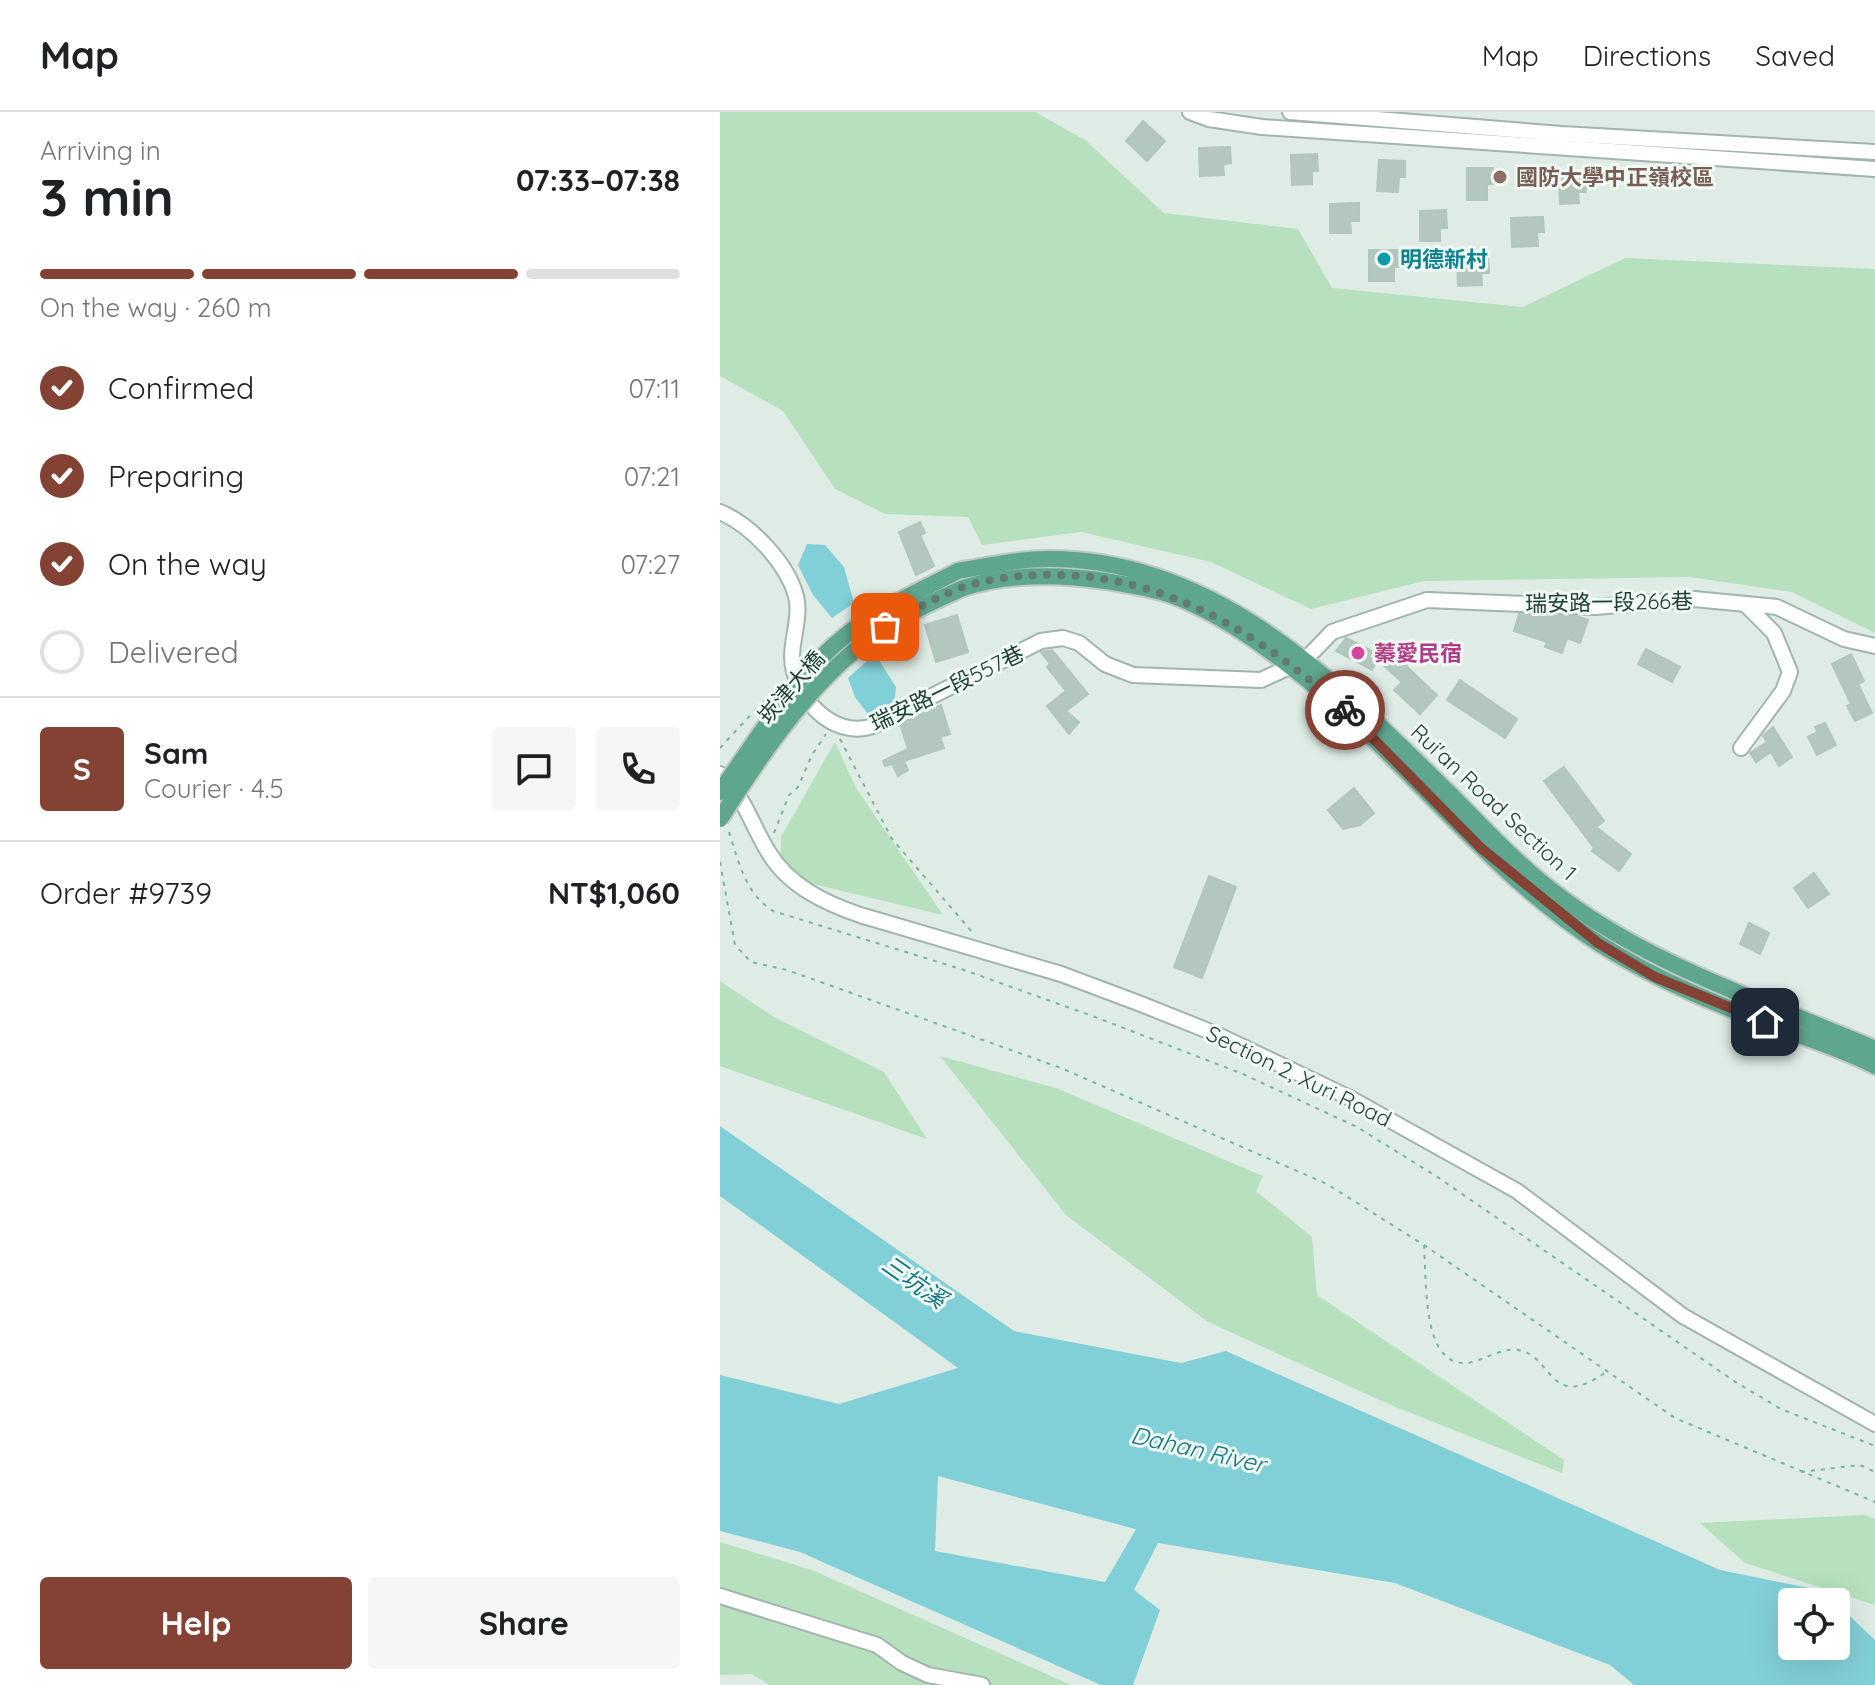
<!DOCTYPE html>
<html lang="en">
<head>
<meta charset="utf-8">
<style>
	body { margin:0; font-family:Quicksand,"Noto Sans TC",sans-serif; background:#f6f6f6; color:#202124; height:100vh; display:flex; flex-direction:column; font-size:30px; white-space:nowrap }
	* { box-sizing:border-box; margin:0 }
	p { font-size:26px; color:#757577 }
	.icon { flex:none; width:44px; height:44px; fill:none; stroke:currentColor; stroke-width:2; stroke-linecap:round; stroke-linejoin:round }
	.map { position:relative; flex:1; overflow:hidden }
	.panel { display:flex; flex-direction:column; background:#fff; width:720px }
	.panel>* { flex:none }
	.tools { position:absolute; left:1058px; top:1476px; display:grid; gap:16px }
	.tools a { display:grid; place-items:center; width:72px; height:72px; border-radius:8px; background:#fff; box-shadow:0 8px 32px #0002; font-size:40px }
	.pin { position:absolute; display:grid; place-items:center; width:68px; height:68px; color:#fff; margin:-34px; border-radius:16px; box-shadow:0 4px 12px #0006 }
	.courier { position:absolute; display:grid; place-items:center; width:80px; height:80px; margin:-40px; border:6px solid #844235; border-radius:50%; background:#fff; color:#222; box-shadow:0 2px 10px #0007 }
	.headline em { font-style:normal; font-weight:700 }
	.headline div { display:flex; flex-direction:column-reverse }
	.headline { display:flex; align-items:center; justify-content:space-between; height:136px; padding:0 40px }
	h1 { font-size:52px; font-weight:700; line-height:60px }
	.bar { display:grid; grid-template-columns:repeat(4,1fr); gap:12px 8px; align-content:center; height:96px; padding:0 40px }
	.bar i { height:10px; border-radius:6px; background:#e0e0e0 }
	.bar .on { background:#844235 }
	.bar p { grid-column:span 4 }
	.line { display:flex; align-items:center; gap:20px; padding:0 40px; border-top:2px solid #e0e0e0 }
	.line div { flex:1 }
	.round { display:grid; place-items:center; flex:none; width:84px; height:84px; border-radius:8px; background:#f6f6f6 }
	ol { padding:0 40px; list-style:none }
	li { display:flex; align-items:center; gap:24px; height:88px }
	li p { margin-inline-start:auto }
	li .icon { padding:8px; border-radius:50%; background:#844235; color:#fff; stroke-width:4 }
	li:last-child { color:#757577 }
	li i { width:44px; height:44px; border:4px solid #e0e0e0; border-radius:50% }
	.cta { display:flex; gap:16px; margin-top:auto; padding:16px 40px }
	.cta a { flex:1; height:92px; border-radius:8px; background:#844235; color:#fff; font-size:32px; font-weight:700; line-height:92px; text-align:center }
	.cta a+a { background:#f6f6f6; color:#202124 }
	header { display:flex; align-items:center; gap:48px; box-sizing:border-box; height:112px; padding:0 40px; background:#fff; border-bottom:2px solid #e0e0e0 }
	header strong { font-size:38px }
	nav { display:flex; gap:44px; margin-inline-start:auto; font-size:28px }
	main { display:flex; flex:1; min-height:0 }
	.map>svg:first-child { display:block }
</style>
</head>
<body>
<header>
<strong>Map</strong>
<nav><a>Map</a><a>Directions</a><a>Saved</a></nav>
</header>
<main>
<section class="panel">
<div class="headline"><div><h1>3 min</h1><p>Arriving in</p></div><em>07:33–07:38</em></div>
<div class="bar"><i class="on"></i><i class="on"></i><i class="on"></i><i></i><p>On the way · 260 m</p></div>
<ol>
<li><svg class="icon" aria-label="check" viewBox="0 0 24 24"><path d="M5 12l5 5 9-10"/></svg>Confirmed<p>07:11</p></li>
<li><svg class="icon" aria-label="check" viewBox="0 0 24 24"><path d="M5 12l5 5 9-10"/></svg>Preparing<p>07:21</p></li>
<li><svg class="icon" aria-label="check" viewBox="0 0 24 24"><path d="M5 12l5 5 9-10"/></svg>On the way<p>07:27</p></li>
<li><i></i>Delivered</li>
</ol>
<div class="line" style="height:144px"><b class="round" style="background:#844235;color:#fff">S</b><div><b>Sam</b><p>Courier · 4.5</p></div><a class="round"><svg class="icon" aria-label="chat" viewBox="0 0 24 24"><path d="M4 5h16v11H9l-5 4z"/></svg></a><a class="round"><svg class="icon" aria-label="phone" viewBox="0 0 24 24"><path d="M5 4h4l2 5-3 2q2 4 5 5l2-3 5 2v4C11 20 4 13 5 4z"/></svg></a></div>
<div class="line" style="height:104px"><div>Order #9739</div><b>NT$1,060</b></div>
<div class="cta"><a>Help</a><a>Share</a></div>
</section>
<div class="map">
<svg width="1155" height="1573" viewBox="0 0 1155 1573">
	<rect width="100%" height="100%" fill="#dfece6"/>
	<g fill="#b6e0be">
		<path d="M0 0H315L365 28 444 101 578 117 612 176 803 195 905 146 1155 157V521L1072 480 970 465 704 469 591 497 491 450 361 420 262 433 248 405 165 402 115 377 63 299 0 264Z"/>
		<path d="M115 630 136 676 223 803 76 768 61 749V725Z"/>
		<path d="M0 869 54 905 164 960 207 1027 0 954Z"/>
		<path d="M220 944 336 976 543 1064 536 1079 592 1125 597 1183 844 1348 842 1361 673 1294 488 1210 346 1103Z"/>
		<path d="M1145 1403 1155 1407V1493L1025 1451 980 1411Z"/>
		<path d="M0 1430 92 1458 351 1573H49L32 1562 0 1563Z"/>
	</g>
	<g fill="#81d0d7" fill-rule="evenodd">
		<path d="M87 432 105 433 124 455 134 491 112 506 93 483 78 453Z"/>
		<path d="M155 542 176 575 174 598 153 609 135 585 128 566Z"/>
		<path d="M0 1014 294 1219 461 1251 506 1239 1000 1458 1103 1479 1115 1490H1072V1534H1116V1491L1155 1528V1573H914L890 1553 675 1471 438 1431 414 1478 440 1498 413 1573H381L80 1440 0 1419V1263L119 1292 238 1256 0 1084ZM218 1364 415 1417H416L385 1470 215 1439Z"/>
	</g>
	<g fill="#b4c7be" stroke="#b1c6bc" stroke-width="2">
		<path d="M423 9 445 29 427 49 406 29Z"/>
		<path d="M510 35 511 51 503 52 504 63 480 64 479 36Z"/>
		<path d="M597 42 598 59H592V72L572 73 571 43Z"/>
		<path d="M659 48 685 49V65H679L678 80 657 79Z"/>
		<path d="M747 56H773L774 72H767V88H747Z"/>
		<path d="M866 62V80H858L859 91 840 92 839 63Z"/>
		<path d="M639 91V109H630L631 121H610V92Z"/>
		<path d="M726 98 727 116H720V129H700V99Z"/>
		<path d="M823 105 824 120H817L818 134 792 135 791 106Z"/>
		<path d="M649 138H679V155H674V169H649Z"/>
		<path d="M768 143 769 161H761L762 173 738 174 737 145Z"/>
		<path d="M200 410 205 421 200 423 214 454 196 463 179 420Z"/>
		<path d="M799 502 856 504 868 508 860 531 847 526 842 541 825 535 827 530 794 519Z"/>
		<path d="M237 503 248 540 216 550 205 513Z"/>
		<path d="M626 526 660 543 652 558 616 539Z"/>
		<path d="M682 533 695 544 686 554 717 583 700 602 674 578 682 570 664 554Z"/>
		<path d="M926 537 960 555 952 570 918 552Z"/>
		<path d="M332 538 368 582 346 599 359 610 349 622 327 594 346 579 327 555 330 552 321 540Z"/>
		<path d="M1131 542 1144 569 1138 572 1152 601 1135 609 1127 594 1131 592 1112 552Z"/>
		<path d="M740 568 797 607 785 626 727 588Z"/>
		<path d="M221 593 230 622 220 625 224 636 184 649 188 658 178 664 172 652 165 654 163 649 188 637 180 612Z"/>
		<path d="M1105 611 1116 633 1097 643 1088 625 1098 620 1095 615Z"/>
		<path d="M1053 615 1072 645 1059 654 1051 640 1036 650 1030 641 1047 630 1043 624Z"/>
		<path d="M844 655 884 709 876 715 911 742 899 759 872 739 874 736 824 669Z"/>
		<path d="M634 676 654 701 640 713 623 717 608 698Z"/>
		<path d="M1094 761 1109 782 1088 796 1074 776Z"/>
		<path d="M489 764 516 775 482 866 454 855Z"/>
		<path d="M1029 811 1049 821 1040 842 1020 832Z"/>
	</g>
	<g fill="none" stroke-linecap="round" stroke-linejoin="round">
		<defs>
			<g id="minor">
				<path d="M470 0 489 7 542 15 1155 57"/>
				<path d="M570 0 842 22 1155 40"/>
				<path d="M0 400C31 413 67 451 76 484 81 503 72 526 72 545 73 584 112 628 153 614L321 529 343 526 359 531 385 552 413 563 541 568 585 548 612 520 707 488 875 495 974 487 1057 495 1124 527 1155 534"/>
				<path d="M1021 636 1063 579 1070 560 1054 521 1025 492"/>
				<path d="M0 662C27 689 30 710 49 741 69 774 105 791 140 803L341 862 421 892 496 922 630 986 797 1079 963 1204 1155 1312"/>
				<path d="M0 1484 157 1533 182 1551 208 1563 262 1573"/>
			</g>
			<g id="major">
				<path d="M238 459C267 454 298 447 328 447 496 446 618 572 729 681 762 714 794 749 830 777 926 853 1044 889 1155 937"/>
				<path d="M243 476C289 461 339 462 386 469 408 473 431 476 451 483 495 499 533 526 570 554 681 638 762 756 880 832 938 869 1001 894 1065 918 1095 929 1126 939 1155 954"/>
			</g>
		</defs>
		<use href="#minor" stroke="#a1b4ad" stroke-width="18"/>
		<use href="#major" stroke="#c0c9c6" stroke-width="20"/>
		<g stroke="#7cb39e" stroke-width="2" stroke-dasharray="4 6" stroke-linecap="butt">
			<path d="M120 627 172 727 253 821"/>
			<path d="M0 636 47 585"/>
			<path d="M9 720C19 751 25 781 53 799L244 858 375 905 523 962 637 1015 716 1064 1017 1271 1061 1297 1155 1334"/>
			<path d="M54 721 69 683 78 675 92 643 106 622"/>
			<path d="M0 750 15 833 31 850 67 858 341 956 607 1072 704 1133 955 1306 1155 1390"/>
			<path d="M704 1133C706 1162 704 1220 723 1241 746 1267 772 1234 798 1238 833 1243 829 1301 886 1260"/>
			<path d="M1081 1360 1140 1353 1155 1360"/>
		</g>
		<use href="#minor" stroke="#fff" stroke-width="14"/>
		<use href="#major" stroke="#5fa68f" stroke-width="16"/>
		<defs>
			<g id="major-bridge">
				<path d="M0 680C38 626 75 564 126 523 160 496 200 479 238 459"/>
				<path d="M0 707C45 636 96 561 167 514 191 499 217 488 243 476"/>
			</g>
		</defs>
		<use href="#major-bridge" stroke="#c0c9c6" stroke-width="20" stroke-linecap="butt"/>
		<use href="#major-bridge" stroke="#5fa68f" stroke-width="16"/>
	</g>
	<g fill="none" stroke-linecap="round" stroke-linejoin="round">
		<path stroke="#627b72" stroke-width="8" stroke-dasharray="0 14.4" d="M165 515C196 497 230 476 265 469 409 442 522 506 625 598"/>
		<path stroke="#844235" stroke-width="10" d="M625 598 761 736 878 831 935 865 1045 910"/>
	</g>
	<circle fill="#8d6e63" stroke="#f0f8f4" stroke-width="3" cx="780" cy="65" r="8"/>
	<circle fill="#0f9aa8" stroke="#f0f8f4" stroke-width="3" cx="664" cy="147" r="8"/>
	<circle fill="#d1479c" stroke="#f0f8f4" stroke-width="3" cx="638" cy="541" r="8"/>
	<g text-anchor="middle" stroke-width="6" stroke-linejoin="round" paint-order="stroke">
		<g font-size="22" font-weight="bold" fill="#785e54" stroke="#f0f8f4" text-anchor="start">
			<text x="796" y="73">國防大學中正嶺校區</text>
		</g>
		<g font-size="22" font-weight="bold" fill="#0d838f" stroke="#f0f8f4" text-anchor="start">
			<text x="680" y="155">明德新村</text>
		</g>
		<g font-size="22" fill="#1e3e33" stroke="#f0f8f4">
			<text transform="translate(889 490) rotate(-1)" y="8">瑞安路一段266巷</text>
			<text transform="translate(71 575) rotate(-49)" y="8">崁津大橋</text>
			<text transform="translate(227 576) rotate(-26)" y="8">瑞安路一段557巷</text>
			<text transform="translate(774 690) rotate(43)" y="8">Rui'an Road Section 1</text>
			<text transform="translate(579 964) rotate(26)" y="8">Section 2, Xuri Road</text>
		</g>
		<g font-size="22" font-weight="bold" fill="#b23c85" stroke="#f0f8f4" text-anchor="start">
			<text x="654" y="549">蓁愛民宿</text>
		</g>
		<g font-size="24" font-style="italic" fill="#137580" stroke="#f0f8f4">
			<text transform="translate(194 1170) rotate(35)" y="8">三坑溪</text>
			<text transform="translate(478 1338) rotate(13)" y="8">Dahan River</text>
		</g>
	</g>
</svg>
<div class="tools">
<a><svg class="icon" aria-label="locate" viewBox="0 0 24 24"><circle cx="12" cy="12" r="6"/><path d="M12 2v4M12 18v4M2 12h4M18 12h4"/></svg></a>
</div>
<div class="pin" style="left:165px;top:515px;background:#ea580c"><svg class="icon" aria-label="bag" viewBox="0 0 24 24"><path d="M5 8h14l-1 12H6zM9 8a3 3 0 0 1 6 0"/></svg></div>
<div class="pin" style="left:1045px;top:910px;background:#1f2937"><svg class="icon" aria-label="home" viewBox="0 0 24 24"><path d="M3 11l9-7 9 7M6 9v11h12V9"/></svg></div>
<div class="courier" style="left:625px;top:598px"><svg class="icon" aria-label="bike" viewBox="0 0 24 24"><circle cx="6" cy="16" r="4"/><circle cx="18" cy="16" r="4"/><path d="M6 16l4-8h5l3 8M10 8l3 8H6M13 5h3"/></svg></div>
</div>
</main>
</body>
</html>
